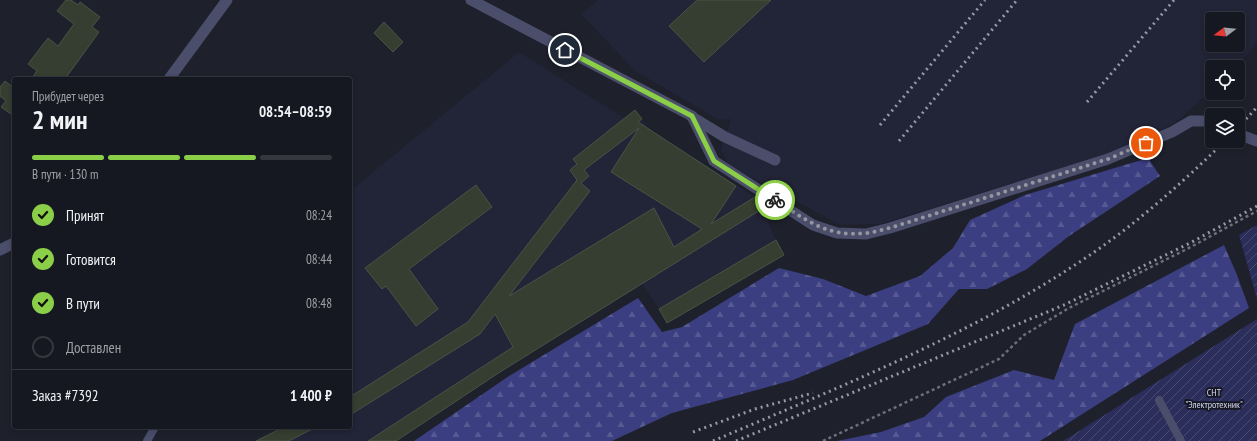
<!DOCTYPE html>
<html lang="ru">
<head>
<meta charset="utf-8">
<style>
	body { margin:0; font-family:"PT Sans Narrow",sans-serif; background:#1f212a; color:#f1f3f6; height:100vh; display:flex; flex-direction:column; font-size:15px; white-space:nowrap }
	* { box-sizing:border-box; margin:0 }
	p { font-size:13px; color:#9ea0a5 }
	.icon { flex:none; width:22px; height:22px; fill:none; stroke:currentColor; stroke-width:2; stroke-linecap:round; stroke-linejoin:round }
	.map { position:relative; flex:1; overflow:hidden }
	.panel { position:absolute; left:12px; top:77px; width:340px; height:352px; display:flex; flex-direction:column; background:#161821; border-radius:4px; box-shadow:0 2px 6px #0003,0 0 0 1px #35373f }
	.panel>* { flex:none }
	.needle { width:26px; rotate:254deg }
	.controls { position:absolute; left:1205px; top:12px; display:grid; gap:8px }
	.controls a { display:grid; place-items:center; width:40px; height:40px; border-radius:4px; background:#161821; box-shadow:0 2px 6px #0003,0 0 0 1px #35373f; font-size:20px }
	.pin { position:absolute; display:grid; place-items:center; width:34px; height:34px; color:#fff; margin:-17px; border:2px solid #fff; border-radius:50%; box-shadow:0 1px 4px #0007 }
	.courier { position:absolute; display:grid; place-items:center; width:40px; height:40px; margin:-20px; border:3px solid #8bce47; border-radius:50%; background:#fff; color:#222; box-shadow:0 1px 5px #0007 }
	.overview em { font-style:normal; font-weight:600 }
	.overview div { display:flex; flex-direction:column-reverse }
	.overview { display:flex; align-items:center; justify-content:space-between; height:68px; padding:0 20px }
	h1 { font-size:26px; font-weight:600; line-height:30px }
	.bar { display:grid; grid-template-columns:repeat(4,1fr); gap:6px 4px; align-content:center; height:48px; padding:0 20px }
	.bar i { height:5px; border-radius:3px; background:#35373f }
	.bar .current { background:#8bce47 }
	.bar p { grid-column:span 4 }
	.line { display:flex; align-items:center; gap:10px; padding:0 20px; border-top:1px solid #35373f }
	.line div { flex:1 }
	ol { padding:0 20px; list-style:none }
	li { display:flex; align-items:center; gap:12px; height:44px }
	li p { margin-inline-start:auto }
	li .icon { padding:4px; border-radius:50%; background:#8bce47; color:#111; stroke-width:4 }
	li:last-child { color:#9ea0a5 }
	li i { width:22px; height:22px; border:2px solid #35373f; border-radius:50% }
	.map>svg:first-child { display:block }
</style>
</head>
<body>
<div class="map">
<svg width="1257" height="441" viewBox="0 0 1257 441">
	<defs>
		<pattern id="forest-firs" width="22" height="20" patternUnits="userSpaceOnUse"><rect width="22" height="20" fill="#3b3e80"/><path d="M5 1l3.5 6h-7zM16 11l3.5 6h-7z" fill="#565992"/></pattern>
		<pattern id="garden-furrows" width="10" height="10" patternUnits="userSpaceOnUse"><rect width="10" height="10" fill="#2b2d5a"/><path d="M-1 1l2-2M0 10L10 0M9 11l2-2" fill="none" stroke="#494b71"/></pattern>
	</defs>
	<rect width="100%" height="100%" fill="#1e202c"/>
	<g fill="#222437" fill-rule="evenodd">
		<path d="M598 0H1257V42L1247 55 1235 67H1212V89L1180 119 1169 126 1106 154 881 224 840 225 729 165 721 150 731 119 719 120 635 71 581 14ZM1212 19H1238V45H1212Z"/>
		<path d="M519 52 624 118 635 110 649 129 755 197 762 209 776 240 784 255 667 323 659 309 642 284 500 372 396 441H256L284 427H350V191Z"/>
	</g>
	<g fill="url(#forest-firs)">
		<path d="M1148 158 1160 176 1069 236 1027 269 987 289H959L928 324 793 380 672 413 612 441H414L509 376 638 298 662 332 682 327 779 268 823 279 866 296 920 276 953 248 970 220 1025 195Z"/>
		<path d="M1224 245 1237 275 1249 308 1040 441H837L881 432 924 417 946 397 1014 370 1054 380 1075 324Z"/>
	</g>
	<g fill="url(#garden-furrows)">
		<path d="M1257 225V299L1239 235Z"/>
		<path d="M1257 319V441H1063Z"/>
	</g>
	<g fill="#363e31" stroke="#4b5345" fill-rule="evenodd">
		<path d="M66 0H71L78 5 80 2 100 17 92 27 99 32 65 79H31L37 71 28 64 48 38 58 46 74 24 57 11Z"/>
		<path d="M697 0H771L704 62 669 26Z"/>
		<path d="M384 22 403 42 393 52 374 33Z"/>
		<path d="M5 81 14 88V116L1 107 6 101 0 96V87Z"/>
		<path d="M635 110 642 119 638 122 736 186 711 224 755 197 762 209 500 372 396 441H368L513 347 495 314 480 334 350 415V397L468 322 577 180 570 170 577 164 573 159ZM639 128 611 172 702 229 674 247 654 208 509 296 590 191 581 183 589 176 584 170Z"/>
		<path d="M476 185 492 207 409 269 438 309 416 326 386 286 382 289 365 268Z"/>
		<path d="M776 240 784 255 667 323 659 309Z"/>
		<path d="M284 427H316L289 441H256Z"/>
	</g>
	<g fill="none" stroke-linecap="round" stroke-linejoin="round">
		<path stroke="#6d6f7a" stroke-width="2.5" stroke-dasharray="3 3" stroke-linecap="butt" d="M823 441 999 359 1024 335 1069 308 1187 249 1257 211"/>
		<g stroke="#4a4e6b" stroke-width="8">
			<path d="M1159 400 1181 441"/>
			<path d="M147 441 155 427"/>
		</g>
		<g stroke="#4a4e6b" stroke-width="11">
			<path d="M471 0 692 116 714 161 813 225 837 233 866 234 890 228 1108 159 1172 132 1191 121H1206L1212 124"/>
			<path d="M692 117 725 137 775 160"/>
			<path d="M1238 134 1257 141"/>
		</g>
		<g stroke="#4a4e6b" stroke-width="11">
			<path d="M169 79 227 0"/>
			<path d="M0 250 14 243"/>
		</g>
		<g stroke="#9698a2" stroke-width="3" stroke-dasharray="2 4" stroke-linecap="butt">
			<path d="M1087 102 1174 0"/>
			<path d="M880 125 985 0"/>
			<path d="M1238 128 1257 107"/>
			<path d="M899 141 1017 0"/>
			<path d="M693 432 755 409 813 393"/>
			<path d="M713 441C839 387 969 336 1084 259 1135 225 1181 184 1225 141"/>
			<path d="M736 441 1064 305 1192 242 1257 206"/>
		</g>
	</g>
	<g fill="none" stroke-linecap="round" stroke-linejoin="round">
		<path stroke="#9496a0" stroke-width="4" stroke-dasharray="0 7.2" d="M775 200C805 219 827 238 866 233 874 233 882 229 890 228L1108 159 1146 143"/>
		<path stroke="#8bce47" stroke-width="5" d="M565 50 692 116 714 161 775 200"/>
	</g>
	<g text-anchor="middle" stroke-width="3.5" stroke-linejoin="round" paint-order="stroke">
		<g font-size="10" fill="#d5d8ed" stroke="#151622">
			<text x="1214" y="396">СНТ<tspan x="1214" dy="12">"Электротехник"</tspan></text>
		</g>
	</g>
</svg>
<div class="controls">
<a><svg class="needle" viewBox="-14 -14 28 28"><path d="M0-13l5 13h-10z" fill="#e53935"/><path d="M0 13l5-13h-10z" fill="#9ea0a5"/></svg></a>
<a><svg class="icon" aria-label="locate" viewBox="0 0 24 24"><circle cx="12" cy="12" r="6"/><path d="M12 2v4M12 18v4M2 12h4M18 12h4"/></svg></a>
<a><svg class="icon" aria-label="layers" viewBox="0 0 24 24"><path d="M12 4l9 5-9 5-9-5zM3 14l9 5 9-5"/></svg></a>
</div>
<div class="pin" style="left:1146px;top:143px;background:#ea580c"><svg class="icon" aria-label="bag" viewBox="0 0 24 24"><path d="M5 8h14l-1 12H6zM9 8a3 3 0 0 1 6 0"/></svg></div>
<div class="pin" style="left:565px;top:50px;background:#1f2937"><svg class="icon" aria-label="home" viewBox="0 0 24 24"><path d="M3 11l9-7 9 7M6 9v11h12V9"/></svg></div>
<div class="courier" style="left:775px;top:200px"><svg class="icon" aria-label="bike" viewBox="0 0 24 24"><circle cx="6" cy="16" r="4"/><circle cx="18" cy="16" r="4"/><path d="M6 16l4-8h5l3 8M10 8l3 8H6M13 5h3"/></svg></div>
<section class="panel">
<div class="overview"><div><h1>2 мин</h1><p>Прибудет через</p></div><em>08:54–08:59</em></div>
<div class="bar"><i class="current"></i><i class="current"></i><i class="current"></i><i></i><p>В пути · 130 m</p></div>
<ol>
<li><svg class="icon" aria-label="check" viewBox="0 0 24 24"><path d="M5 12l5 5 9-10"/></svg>Принят<p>08:24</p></li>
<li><svg class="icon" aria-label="check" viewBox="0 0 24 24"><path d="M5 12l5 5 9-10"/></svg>Готовится<p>08:44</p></li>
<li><svg class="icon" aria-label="check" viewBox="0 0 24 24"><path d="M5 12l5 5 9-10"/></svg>В пути<p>08:48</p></li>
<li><i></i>Доставлен</li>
</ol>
<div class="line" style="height:52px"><div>Заказ #7392</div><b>1 400 ₽</b></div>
</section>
</div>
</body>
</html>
